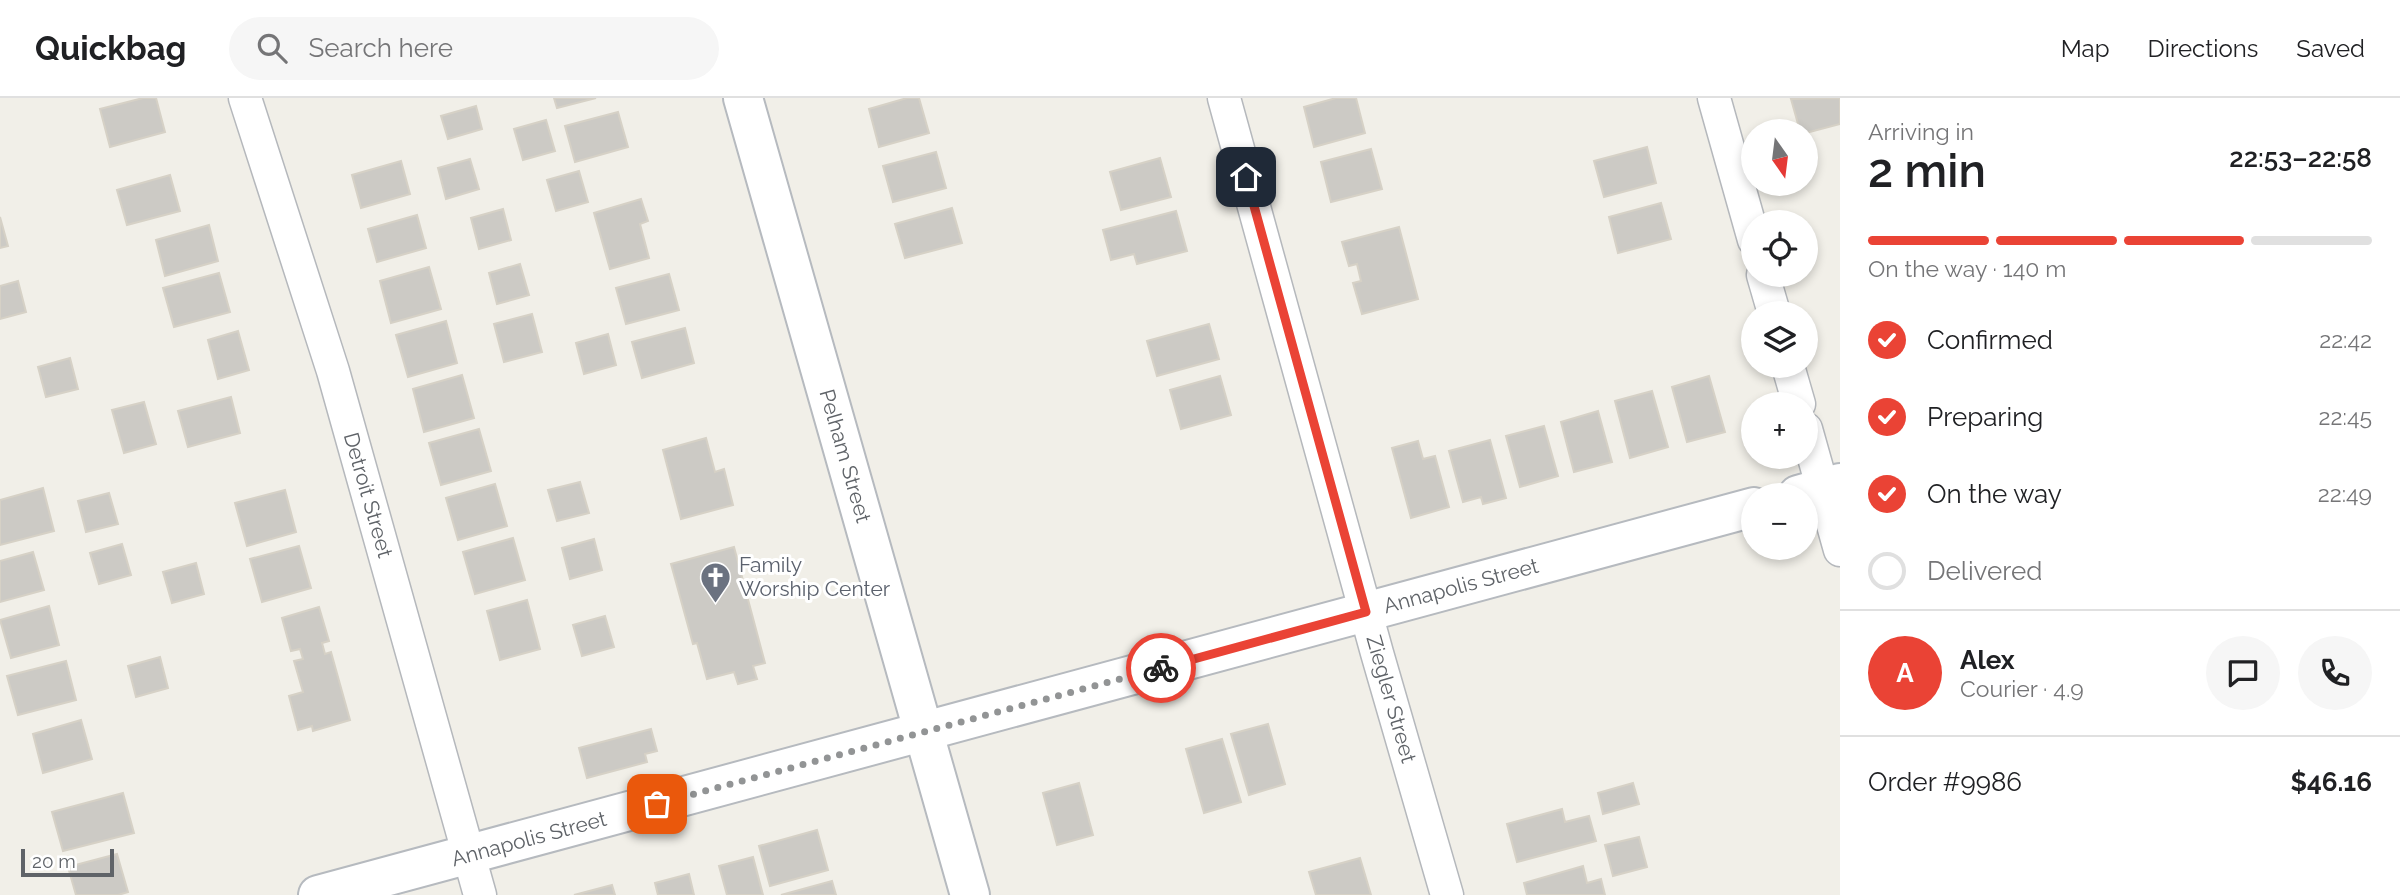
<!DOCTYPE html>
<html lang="en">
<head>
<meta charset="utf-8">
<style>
	body { margin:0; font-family:Raleway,sans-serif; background:#f6f6f6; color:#202124; height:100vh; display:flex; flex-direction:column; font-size:26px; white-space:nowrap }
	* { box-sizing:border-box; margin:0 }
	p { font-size:23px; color:#757577 }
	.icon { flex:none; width:38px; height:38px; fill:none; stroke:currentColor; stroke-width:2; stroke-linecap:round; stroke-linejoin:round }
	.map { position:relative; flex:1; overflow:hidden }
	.side { display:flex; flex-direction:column; background:#fff; width:560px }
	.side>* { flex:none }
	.needle { width:46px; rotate:166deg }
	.fabs { position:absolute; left:1741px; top:21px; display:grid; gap:14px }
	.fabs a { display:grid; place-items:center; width:77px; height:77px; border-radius:50%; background:#fff; box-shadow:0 4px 10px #0003; font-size:35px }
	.scale { position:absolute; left:21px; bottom:18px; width:93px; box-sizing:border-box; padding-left:7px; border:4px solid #5f6368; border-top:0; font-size:19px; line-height:24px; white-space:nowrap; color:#5f6368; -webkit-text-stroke:5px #fff; paint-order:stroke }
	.pin { position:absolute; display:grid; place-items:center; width:60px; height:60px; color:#fff; margin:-30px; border-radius:14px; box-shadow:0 4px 10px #0006 }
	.courier { position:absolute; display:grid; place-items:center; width:70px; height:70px; margin:-35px; border:5px solid #ea4335; border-radius:50%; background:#fff; color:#222; box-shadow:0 2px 9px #0007 }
	.overview em { font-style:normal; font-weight:600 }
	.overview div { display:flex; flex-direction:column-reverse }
	.overview { display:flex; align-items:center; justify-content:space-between; height:119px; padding:0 28px }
	h1 { font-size:46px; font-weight:600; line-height:52px }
	.bar { display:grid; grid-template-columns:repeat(4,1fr); gap:10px 7px; align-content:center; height:84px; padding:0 28px }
	.bar i { height:9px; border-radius:5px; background:#e0e0e0 }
	.bar .current { background:#ea4335 }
	.bar p { grid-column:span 4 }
	.line { display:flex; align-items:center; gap:18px; padding:0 28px; border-top:2px solid #e0e0e0 }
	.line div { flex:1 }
	.round { display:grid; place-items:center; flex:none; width:74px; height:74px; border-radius:37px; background:#f6f6f6 }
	ol { padding:0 28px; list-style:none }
	li { display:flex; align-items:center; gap:21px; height:77px }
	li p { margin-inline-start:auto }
	li .icon { padding:7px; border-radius:50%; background:#ea4335; color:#fff; stroke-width:4 }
	li:last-child { color:#757577 }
	li i { width:38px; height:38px; border:4px solid #e0e0e0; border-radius:50% }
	header { display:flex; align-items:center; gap:42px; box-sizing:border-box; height:98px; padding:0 35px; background:#fff; border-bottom:2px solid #e0e0e0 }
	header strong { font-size:33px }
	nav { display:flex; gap:38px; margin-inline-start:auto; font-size:24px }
	.search { width:490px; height:63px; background:#f6f6f6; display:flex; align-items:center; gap:18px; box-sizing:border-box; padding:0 24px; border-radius:38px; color:#757577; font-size:26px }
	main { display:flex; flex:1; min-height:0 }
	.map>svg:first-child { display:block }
</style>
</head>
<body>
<header>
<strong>Quickbag</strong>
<div class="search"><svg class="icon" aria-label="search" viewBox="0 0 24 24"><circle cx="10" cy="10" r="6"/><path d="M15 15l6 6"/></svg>Search here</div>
<nav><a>Map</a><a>Directions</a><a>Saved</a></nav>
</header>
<main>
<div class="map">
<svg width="1840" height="797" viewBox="0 0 1840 797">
	<rect width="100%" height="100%" fill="#f1efe8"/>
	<g fill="#cccac5" stroke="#d6d1c6" stroke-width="2">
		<path d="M143 0H156L165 34 110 49 100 11Z"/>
		<path d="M554 0H596L557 10Z"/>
		<path d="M907 0H919L929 35 879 49 869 11Z"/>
		<path d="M1336 0H1356L1365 35 1314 49 1304 9Z"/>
		<path d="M1840 0V26L1806 35 1800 33 1791 1Z"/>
		<path d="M476 8 482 31 448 41 441 18Z"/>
		<path d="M618 14 628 49 575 64 565 28Z"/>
		<path d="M546 22 555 53 523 62 514 31Z"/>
		<path d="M1647 49 1656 85 1604 99 1594 63Z"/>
		<path d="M1371 51 1382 91 1331 104 1321 64Z"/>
		<path d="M936 54 946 90 893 104 883 68Z"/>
		<path d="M1160 60 1171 99 1121 112 1110 74Z"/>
		<path d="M470 61 479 91 446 101 438 70Z"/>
		<path d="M401 63 410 96 361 110 352 77Z"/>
		<path d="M579 73 588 104 556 113 547 82Z"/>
		<path d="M170 77 180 113 127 127 117 92Z"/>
		<path d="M641 101 648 123 640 126 649 160 610 171 594 115Z"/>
		<path d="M1661 105 1671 141 1618 155 1609 119Z"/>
		<path d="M952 110 962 145 905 160 895 126Z"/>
		<path d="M503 111 511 142 479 151 471 120Z"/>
		<path d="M1176 113 1187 153 1137 166 1134 156 1111 162 1103 132Z"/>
		<path d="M417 117 426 150 377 164 368 131Z"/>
		<path d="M0 119 8 148 0 150Z"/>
		<path d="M209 127 218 163 165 178 156 142Z"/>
		<path d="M1399 129 1418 201 1362 216 1353 185 1361 183 1357 166 1349 168 1342 144Z"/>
		<path d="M520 166 529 197 497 206 489 175Z"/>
		<path d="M429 169 441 211 391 225 380 183Z"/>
		<path d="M219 175 230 214 174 229 163 190Z"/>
		<path d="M669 176 679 212 626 226 616 190Z"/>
		<path d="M18 183 26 214 0 221V188Z"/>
		<path d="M532 216 542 254 504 264 494 226Z"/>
		<path d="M446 223 457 265 408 279 396 237Z"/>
		<path d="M1209 226 1219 261 1157 278 1147 243Z"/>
		<path d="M685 230 694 265 642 280 632 244Z"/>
		<path d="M238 233 249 272 218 281 208 242Z"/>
		<path d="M608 236 616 267 584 276 576 245Z"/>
		<path d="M70 260 78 291 46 299 38 269Z"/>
		<path d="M462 277 474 320 424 334 413 291Z"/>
		<path d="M1220 278 1231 317 1181 331 1170 292Z"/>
		<path d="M1709 278 1725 334 1687 344 1672 289Z"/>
		<path d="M1652 293 1668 349 1630 360 1615 303Z"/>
		<path d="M231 299 240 335 188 349 178 313Z"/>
		<path d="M144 304 156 346 124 355 112 312Z"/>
		<path d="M1598 313 1612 364 1574 374 1561 324Z"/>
		<path d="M1544 328 1558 378 1520 389 1506 338Z"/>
		<path d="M479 331 491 373 441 387 429 345Z"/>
		<path d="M706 340 715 374 724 371 733 407 681 421 663 352Z"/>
		<path d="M1490 342 1506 400 1483 406 1481 399 1463 404 1449 353Z"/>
		<path d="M1418 343 1423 361 1435 358 1449 409 1411 420 1392 350Z"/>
		<path d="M580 384 589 415 557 423 548 392Z"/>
		<path d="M495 386 507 428 458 442 446 400Z"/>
		<path d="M43 390 54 433 0 447V402Z"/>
		<path d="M285 392 296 434 247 448 235 405Z"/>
		<path d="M109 395 118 426 86 434 78 403Z"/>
		<path d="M513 440 525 482 475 496 463 454Z"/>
		<path d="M594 441 602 472 570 481 562 450Z"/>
		<path d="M122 446 131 477 99 486 90 455Z"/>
		<path d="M299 448 311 490 262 504 250 461Z"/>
		<path d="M734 449 765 565 753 568 757 581 738 586 734 574 707 581 697 545 693 546 671 466Z"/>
		<path d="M33 454 44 492 0 504V463Z"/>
		<path d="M196 465 204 496 172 505 163 474Z"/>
		<path d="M527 502 540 551 500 562 487 513Z"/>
		<path d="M49 508 59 547 11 560 0 522Z"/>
		<path d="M319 509 329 543 322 545 325 556 331 554 350 622 313 633 312 628 298 632 289 598 303 594 294 563 303 561 300 551 291 553 282 520Z"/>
		<path d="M605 518 614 549 582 558 573 527Z"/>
		<path d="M160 559 168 590 136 599 128 568Z"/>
		<path d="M66 563 76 602 18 617 7 578Z"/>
		<path d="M81 622 92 661 43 675 33 636Z"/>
		<path d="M1268 626 1285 686 1249 697 1231 636Z"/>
		<path d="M651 631 657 653 645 656 647 664 587 680 579 650Z"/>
		<path d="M1222 641 1241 704 1204 715 1186 651Z"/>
		<path d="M1079 685 1093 737 1057 747 1043 695Z"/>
		<path d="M1633 685 1639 706 1603 716 1598 695Z"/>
		<path d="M123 695 134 735 63 753 52 714Z"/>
		<path d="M1562 711 1565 724 1589 718 1596 743 1517 764 1507 726Z"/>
		<path d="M817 732 828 772 770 788 759 748Z"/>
		<path d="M1639 739 1647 769 1613 778 1605 747Z"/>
		<path d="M117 756 128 794 118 797H76L68 769Z"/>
		<path d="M753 759 763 797H727L719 768Z"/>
		<path d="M1360 760 1371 797H1316L1309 774Z"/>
		<path d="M1583 768 1587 785 1601 781 1605 797H1527L1524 785Z"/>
		<path d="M689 776 694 797H658L655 785Z"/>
		<path d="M832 783 836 797H781Z"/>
		<path d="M612 787 615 797H574Z"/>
	</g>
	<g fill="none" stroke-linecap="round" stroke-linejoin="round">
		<defs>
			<g id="street">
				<path d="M245 0 333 273 480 797"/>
				<path d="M1224 0 1377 555 1447 797"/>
				<path d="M1714 0 1754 142"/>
				<path d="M1763 177 1774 215"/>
				<path d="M1788 268 1799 306"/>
				<path d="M1806 331 1840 452"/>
			</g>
			<g id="secondary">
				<path d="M743 0 970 797"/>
				<path d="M1798 397 1840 385"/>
				<path d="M318 797 1754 409"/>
			</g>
		</defs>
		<use href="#street" stroke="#b5b8bc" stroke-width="35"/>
		<use href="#secondary" stroke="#b6babf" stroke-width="42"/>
		<use href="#street" stroke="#fff" stroke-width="32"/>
		<use href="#secondary" stroke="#fff" stroke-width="38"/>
	</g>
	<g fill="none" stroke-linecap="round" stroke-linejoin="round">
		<path stroke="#929495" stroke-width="7" stroke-dasharray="0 12.6" d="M657 706 1161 570"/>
		<path stroke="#ea4335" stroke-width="9" d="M1161 570 1366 514 1246 79"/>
	</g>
	<defs>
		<symbol id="church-pin" viewBox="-11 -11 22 30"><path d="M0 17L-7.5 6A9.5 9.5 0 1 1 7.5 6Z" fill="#6b7280" stroke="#fff"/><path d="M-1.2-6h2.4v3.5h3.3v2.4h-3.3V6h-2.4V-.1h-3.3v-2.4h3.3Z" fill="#fff"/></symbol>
	</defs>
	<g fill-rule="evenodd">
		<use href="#church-pin" x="698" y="462" width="35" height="47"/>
	</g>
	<g text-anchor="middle" stroke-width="6" stroke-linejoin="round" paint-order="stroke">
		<g font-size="21" fill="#5f6368" stroke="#fff">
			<text transform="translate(845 358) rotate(74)" y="7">Pelham Street</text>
			<text transform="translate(368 397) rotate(74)" y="7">Detroit Street</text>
			<text transform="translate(1461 488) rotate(-15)" y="7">Annapolis Street</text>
			<text transform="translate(1391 601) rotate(74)" y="7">Ziegler Street</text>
			<text transform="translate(529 741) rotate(-15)" y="7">Annapolis Street</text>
		</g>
		<g font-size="21" fill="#5b616d" stroke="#fff" text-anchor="start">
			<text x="739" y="474">Family<tspan x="739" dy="24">Worship Center</tspan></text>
		</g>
	</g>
</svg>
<div class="fabs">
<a><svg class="needle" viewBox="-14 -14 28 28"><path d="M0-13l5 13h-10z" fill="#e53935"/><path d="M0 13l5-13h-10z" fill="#757577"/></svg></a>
<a><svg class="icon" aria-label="locate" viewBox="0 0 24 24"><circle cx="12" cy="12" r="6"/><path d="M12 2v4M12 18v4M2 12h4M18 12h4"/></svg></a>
<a><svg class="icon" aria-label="layers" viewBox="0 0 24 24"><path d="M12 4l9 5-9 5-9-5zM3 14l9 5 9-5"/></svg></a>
<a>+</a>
<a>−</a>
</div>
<div class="scale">20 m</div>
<div class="pin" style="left:657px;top:706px;background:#ea580c"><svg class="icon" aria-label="bag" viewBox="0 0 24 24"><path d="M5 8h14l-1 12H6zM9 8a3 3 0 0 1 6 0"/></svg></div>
<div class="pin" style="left:1246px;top:79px;background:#1f2937"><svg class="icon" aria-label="home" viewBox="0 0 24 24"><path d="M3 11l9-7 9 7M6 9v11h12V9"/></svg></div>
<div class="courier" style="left:1161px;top:570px"><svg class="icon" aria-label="bike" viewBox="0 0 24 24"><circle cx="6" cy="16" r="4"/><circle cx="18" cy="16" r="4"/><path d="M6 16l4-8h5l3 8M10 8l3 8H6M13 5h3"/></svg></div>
</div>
<section class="side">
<div class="overview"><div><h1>2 min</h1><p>Arriving in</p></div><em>22:53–22:58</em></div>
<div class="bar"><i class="current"></i><i class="current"></i><i class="current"></i><i></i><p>On the way · 140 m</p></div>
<ol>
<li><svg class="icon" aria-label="check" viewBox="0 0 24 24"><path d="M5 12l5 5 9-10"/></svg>Confirmed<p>22:42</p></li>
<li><svg class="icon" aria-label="check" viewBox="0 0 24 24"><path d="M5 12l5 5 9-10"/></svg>Preparing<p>22:45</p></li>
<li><svg class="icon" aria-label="check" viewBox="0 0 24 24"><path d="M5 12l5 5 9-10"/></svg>On the way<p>22:49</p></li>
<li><i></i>Delivered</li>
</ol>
<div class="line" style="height:126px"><b class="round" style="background:#ea4335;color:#fff">A</b><div><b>Alex</b><p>Courier · 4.9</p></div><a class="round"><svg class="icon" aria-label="chat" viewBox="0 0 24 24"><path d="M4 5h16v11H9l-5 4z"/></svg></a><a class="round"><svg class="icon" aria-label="phone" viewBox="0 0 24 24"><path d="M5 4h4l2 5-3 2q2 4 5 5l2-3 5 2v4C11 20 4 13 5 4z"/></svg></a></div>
<div class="line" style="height:91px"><div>Order #9986</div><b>$46.16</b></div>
</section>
</main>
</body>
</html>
